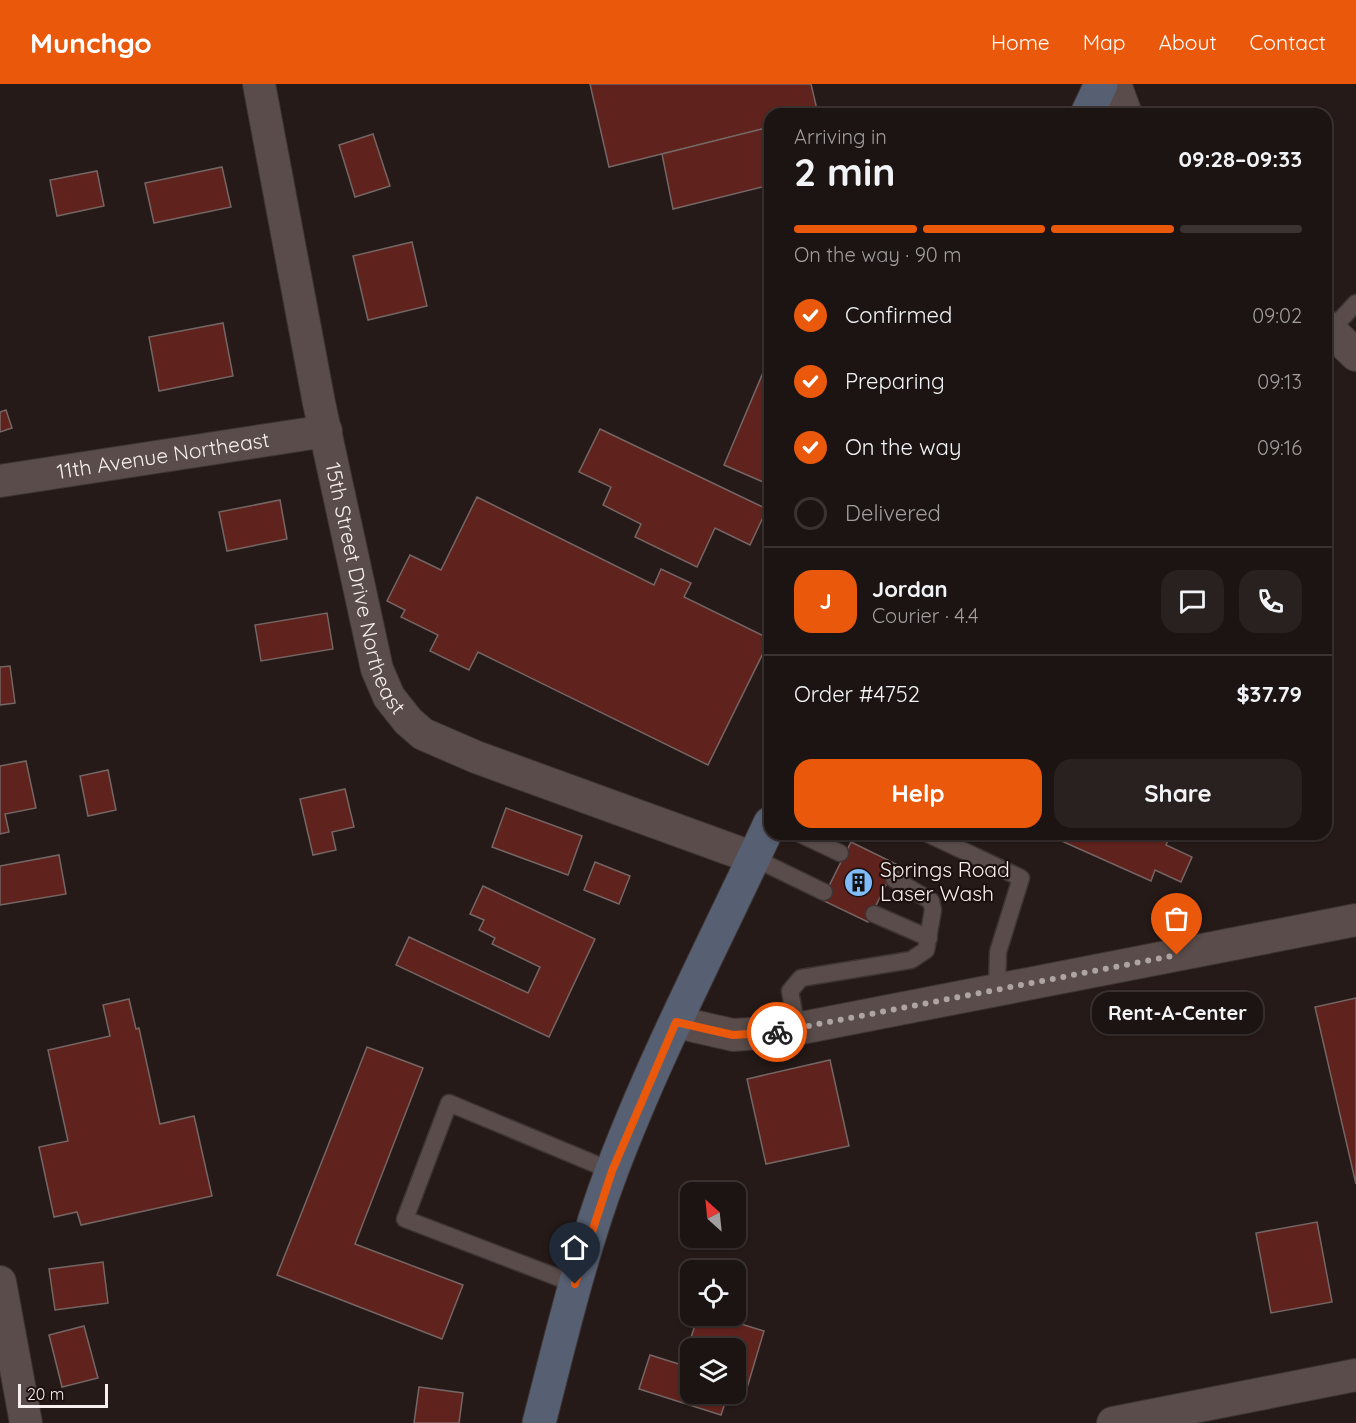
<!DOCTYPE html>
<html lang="en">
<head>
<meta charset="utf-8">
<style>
	body { margin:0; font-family:Quicksand,sans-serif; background:#292120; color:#f1f3f6; height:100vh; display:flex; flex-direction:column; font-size:22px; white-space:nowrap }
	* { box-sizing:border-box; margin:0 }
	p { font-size:20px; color:#a09e9f }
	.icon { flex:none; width:33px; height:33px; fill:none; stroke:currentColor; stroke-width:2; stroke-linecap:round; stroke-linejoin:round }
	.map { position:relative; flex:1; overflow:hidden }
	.panel { position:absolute; left:764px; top:24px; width:568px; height:732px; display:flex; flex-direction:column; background:#1c1412; border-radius:18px; box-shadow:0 2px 4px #0004,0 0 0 2px #3a3332 }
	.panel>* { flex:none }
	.needle { width:39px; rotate:333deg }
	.fabs { position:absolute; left:680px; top:1098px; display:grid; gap:12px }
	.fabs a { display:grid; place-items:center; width:66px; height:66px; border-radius:12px; background:#1c1412; box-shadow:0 2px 4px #0004,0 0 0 2px #3a3332; font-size:30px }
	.scale { position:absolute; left:18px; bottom:15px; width:90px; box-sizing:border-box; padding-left:6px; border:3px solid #f7efed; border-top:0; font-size:16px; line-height:21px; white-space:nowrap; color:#f7efed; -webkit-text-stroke:4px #1c110f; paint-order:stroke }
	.pin { position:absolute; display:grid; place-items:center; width:51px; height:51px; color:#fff; margin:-62px -26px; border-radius:50% 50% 50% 0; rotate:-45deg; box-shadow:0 0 6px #0007 }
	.pin .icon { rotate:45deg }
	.courier { position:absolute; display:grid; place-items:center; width:60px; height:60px; margin:-30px; border:4px solid #ea580c; border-radius:50%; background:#fff; color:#222; box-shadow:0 2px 8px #0007 }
	.bubble { position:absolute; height:42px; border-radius:18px; background:#1c1412; box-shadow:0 2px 4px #0004,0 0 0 2px #3a3332; font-size:20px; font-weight:700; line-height:42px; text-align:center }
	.headline em { font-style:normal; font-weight:700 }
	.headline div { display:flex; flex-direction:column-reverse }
	.headline { display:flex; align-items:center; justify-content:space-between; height:102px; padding:0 30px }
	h1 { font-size:39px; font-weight:700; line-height:45px }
	.bar { display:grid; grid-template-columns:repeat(4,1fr); gap:9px 6px; align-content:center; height:72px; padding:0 30px }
	.bar i { height:8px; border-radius:4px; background:#3a3332 }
	.bar .current { background:#ea580c }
	.bar p { grid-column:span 4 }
	.line { display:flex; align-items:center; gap:15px; padding:0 30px; border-top:2px solid #3a3332 }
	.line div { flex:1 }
	.round { display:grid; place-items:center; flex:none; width:63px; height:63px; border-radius:18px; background:#292120 }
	ol { padding:0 30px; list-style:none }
	li { display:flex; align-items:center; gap:18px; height:66px }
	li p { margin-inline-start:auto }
	li .icon { padding:6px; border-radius:50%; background:#ea580c; color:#fff; stroke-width:4 }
	li:last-child { color:#a09e9f }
	li i { width:33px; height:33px; border:3px solid #3a3332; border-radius:50% }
	.cta { display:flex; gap:12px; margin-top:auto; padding:12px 30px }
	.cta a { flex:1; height:69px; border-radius:18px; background:#ea580c; color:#fff; font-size:24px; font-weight:700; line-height:69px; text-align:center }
	.cta a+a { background:#292120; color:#f1f3f6 }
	header { display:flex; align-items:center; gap:36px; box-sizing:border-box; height:84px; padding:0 30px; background:#ea580c; color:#fff }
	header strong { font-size:28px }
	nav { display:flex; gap:33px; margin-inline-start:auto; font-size:21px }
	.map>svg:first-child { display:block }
</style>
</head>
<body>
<header>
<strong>Munchgo</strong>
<nav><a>Home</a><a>Map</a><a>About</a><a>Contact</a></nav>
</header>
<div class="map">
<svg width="1356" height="1339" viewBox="0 0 1356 1339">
	<rect width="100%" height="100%" fill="#251a18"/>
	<g fill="#60221c" stroke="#746664" stroke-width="1.5">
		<path d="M590 0H811L818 30H770V43L609 83Z"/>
		<path d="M770 43V101L673 125 662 70Z"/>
		<path d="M373 50 390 102 355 113 339 61Z"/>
		<path d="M222 83 231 123 154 139 145 99Z"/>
		<path d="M97 87 104 122 57 132 50 96Z"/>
		<path d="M412 158 427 222 368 236 353 172Z"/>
		<path d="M223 239 233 292 159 307 149 253Z"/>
		<path d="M770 272V401L724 381Z"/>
		<path d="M6 326 12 344 0 348V328Z"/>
		<path d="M600 345 767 425 750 461 715 444 697 483 635 453 641 440 603 421 611 403 579 388Z"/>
		<path d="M477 413 654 501 661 485 691 499 684 513 770 555 708 681 478 568 469 586 430 567 438 551 401 533 405 526 387 517 410 471 441 486Z"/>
		<path d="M280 416 287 455 227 467 219 428Z"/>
		<path d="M327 529 333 565 261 577 255 541Z"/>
		<path d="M10 582 15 619 0 621V583Z"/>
		<path d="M26 677 36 724 5 730 9 748 0 750V682Z"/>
		<path d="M108 686 116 726 88 732 80 692Z"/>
		<path d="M345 705 354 743 332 748 336 766 313 771 300 715Z"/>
		<path d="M506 724 582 752 568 791 492 763Z"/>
		<path d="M1046 750H1171L1166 761 1192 773 1181 798 1155 786 1151 797Z"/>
		<path d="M851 758 896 780 868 838 822 816Z"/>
		<path d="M59 771 66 810 0 821V782Z"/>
		<path d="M595 778 630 792 619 820 584 806Z"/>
		<path d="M483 802 595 855 549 953 396 881 409 853 528 909 540 883 492 860 495 854 479 846 484 836 470 830Z"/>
		<path d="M1356 914V1100L1315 923Z"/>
		<path d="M129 915 136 945 139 944 160 1040 194 1032 212 1112 81 1141 77 1128 54 1133 39 1063 68 1057 48 966 110 952 103 921Z"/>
		<path d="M367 963 423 984 355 1160 463 1201 442 1255 277 1191Z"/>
		<path d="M830 976 849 1062 766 1080 747 995Z"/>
		<path d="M1317 1138 1332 1218 1271 1229 1256 1149Z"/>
		<path d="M103 1178 108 1219 55 1226 49 1185Z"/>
		<path d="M698 1232H715L764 1247 747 1304 735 1300V1264H690V1310H728L721 1331 639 1305 650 1271 682 1281Z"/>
		<path d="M84 1242 98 1294 62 1303 49 1251Z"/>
		<path d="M419 1303 463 1309 459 1339H414Z"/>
	</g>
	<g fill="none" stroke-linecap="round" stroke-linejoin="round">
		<defs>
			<g id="service">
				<path d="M1330 247 1356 219"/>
				<path d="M800 750 840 769"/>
				<path d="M928 750 1021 794 998 868 997 906"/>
				<path d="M754 774 824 808"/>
				<path d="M874 830 929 854"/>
				<path d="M797 945 790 907 801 894 911 876 926 866 933 826 931 817 894 795"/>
				<path d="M575 1200 405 1135 449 1019 612 1087"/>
			</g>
			<g id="minor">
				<path id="s1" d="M259 0 319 319 377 585 389 613 408 637 423 650 476 673 754 774"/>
				<path d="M1115 0 1126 30"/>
				<path d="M1326 242 1356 271"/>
				<path id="s2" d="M0 397 326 347"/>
				<path d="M676 938 733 951 781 948 1356 836"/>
				<path d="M0 1198 26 1339"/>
				<path d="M1113 1339 1356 1291"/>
			</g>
			<g id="secondary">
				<path d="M1087 30 1101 0"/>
				<path d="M539 1339C561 1254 581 1168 612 1086 657 967 717 854 770 739"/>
			</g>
		</defs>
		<use href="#service" stroke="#3d3433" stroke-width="19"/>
		<use href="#minor" stroke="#3d3433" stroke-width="34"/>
		<use href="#secondary" stroke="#3d3433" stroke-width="35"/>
		<use href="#service" stroke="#594c4a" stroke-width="16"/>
		<use href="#minor" stroke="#594c4a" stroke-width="32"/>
		<use href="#secondary" stroke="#576072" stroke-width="33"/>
	</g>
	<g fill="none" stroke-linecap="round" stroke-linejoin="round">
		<path stroke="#aea4a2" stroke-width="6" stroke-dasharray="0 10.8" d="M777 948 1177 871"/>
		<path stroke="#ea580c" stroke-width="8" d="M575 1200 612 1087 676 938 733 951 777 948"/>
	</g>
	<defs>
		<symbol id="building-disc" viewBox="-11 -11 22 22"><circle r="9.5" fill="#81bcfa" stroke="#1c110f"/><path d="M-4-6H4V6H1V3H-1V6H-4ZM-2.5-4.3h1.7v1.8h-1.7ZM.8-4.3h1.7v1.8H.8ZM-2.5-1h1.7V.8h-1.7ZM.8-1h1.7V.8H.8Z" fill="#111"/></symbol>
	</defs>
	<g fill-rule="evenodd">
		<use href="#building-disc" x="842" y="782" width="33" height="33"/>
	</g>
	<g text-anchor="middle" stroke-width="4.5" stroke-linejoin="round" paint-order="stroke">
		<g font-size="21" fill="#f7efed" stroke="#1c110f">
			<text dy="7" stroke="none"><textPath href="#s2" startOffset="165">11th Avenue Northeast</textPath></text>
			<text dy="7" stroke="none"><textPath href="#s1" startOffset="516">15th Street Drive Northeast</textPath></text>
		</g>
		<g font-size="21" fill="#f7efed" stroke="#1c110f" text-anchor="start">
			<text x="880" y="793">Springs Road<tspan x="880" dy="24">Laser Wash</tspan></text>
		</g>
	</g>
</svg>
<div class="fabs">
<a><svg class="needle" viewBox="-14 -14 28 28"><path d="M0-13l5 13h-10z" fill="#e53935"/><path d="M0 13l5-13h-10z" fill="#a09e9f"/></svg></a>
<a><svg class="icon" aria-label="locate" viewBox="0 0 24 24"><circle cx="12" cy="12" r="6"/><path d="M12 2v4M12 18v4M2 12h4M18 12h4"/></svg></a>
<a><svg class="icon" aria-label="layers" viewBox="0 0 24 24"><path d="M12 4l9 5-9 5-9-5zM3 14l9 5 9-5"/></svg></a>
</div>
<div class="scale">20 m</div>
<div class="pin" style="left:1177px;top:871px;background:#ea580c"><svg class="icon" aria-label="bag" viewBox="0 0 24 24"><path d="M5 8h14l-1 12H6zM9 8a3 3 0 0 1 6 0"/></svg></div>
<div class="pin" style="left:575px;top:1200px;background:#1f2937"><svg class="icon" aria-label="home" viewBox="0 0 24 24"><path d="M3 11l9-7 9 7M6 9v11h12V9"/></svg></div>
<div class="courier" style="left:777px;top:948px"><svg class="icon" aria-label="bike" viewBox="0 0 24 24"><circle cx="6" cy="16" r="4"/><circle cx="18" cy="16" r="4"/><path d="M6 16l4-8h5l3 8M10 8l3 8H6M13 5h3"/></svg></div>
<div class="bubble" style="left:1092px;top:908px;width:171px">Rent-A-Center</div>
<section class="panel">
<div class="headline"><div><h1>2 min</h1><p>Arriving in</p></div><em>09:28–09:33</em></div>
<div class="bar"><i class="current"></i><i class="current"></i><i class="current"></i><i></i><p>On the way · 90 m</p></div>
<ol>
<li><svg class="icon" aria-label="check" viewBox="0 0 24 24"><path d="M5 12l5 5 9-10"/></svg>Confirmed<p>09:02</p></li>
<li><svg class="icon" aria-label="check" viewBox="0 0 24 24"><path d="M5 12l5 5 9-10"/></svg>Preparing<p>09:13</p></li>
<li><svg class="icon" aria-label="check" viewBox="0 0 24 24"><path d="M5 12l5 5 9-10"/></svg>On the way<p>09:16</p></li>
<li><i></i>Delivered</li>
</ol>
<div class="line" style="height:108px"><b class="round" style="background:#ea580c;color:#fff">J</b><div><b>Jordan</b><p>Courier · 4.4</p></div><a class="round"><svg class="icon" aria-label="chat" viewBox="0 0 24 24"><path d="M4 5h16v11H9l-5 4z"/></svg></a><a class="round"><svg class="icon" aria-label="phone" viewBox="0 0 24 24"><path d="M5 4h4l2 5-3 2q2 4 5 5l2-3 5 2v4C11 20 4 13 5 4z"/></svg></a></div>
<div class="line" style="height:78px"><div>Order #4752</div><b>$37.79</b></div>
<div class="cta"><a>Help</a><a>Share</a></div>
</section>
</div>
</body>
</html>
